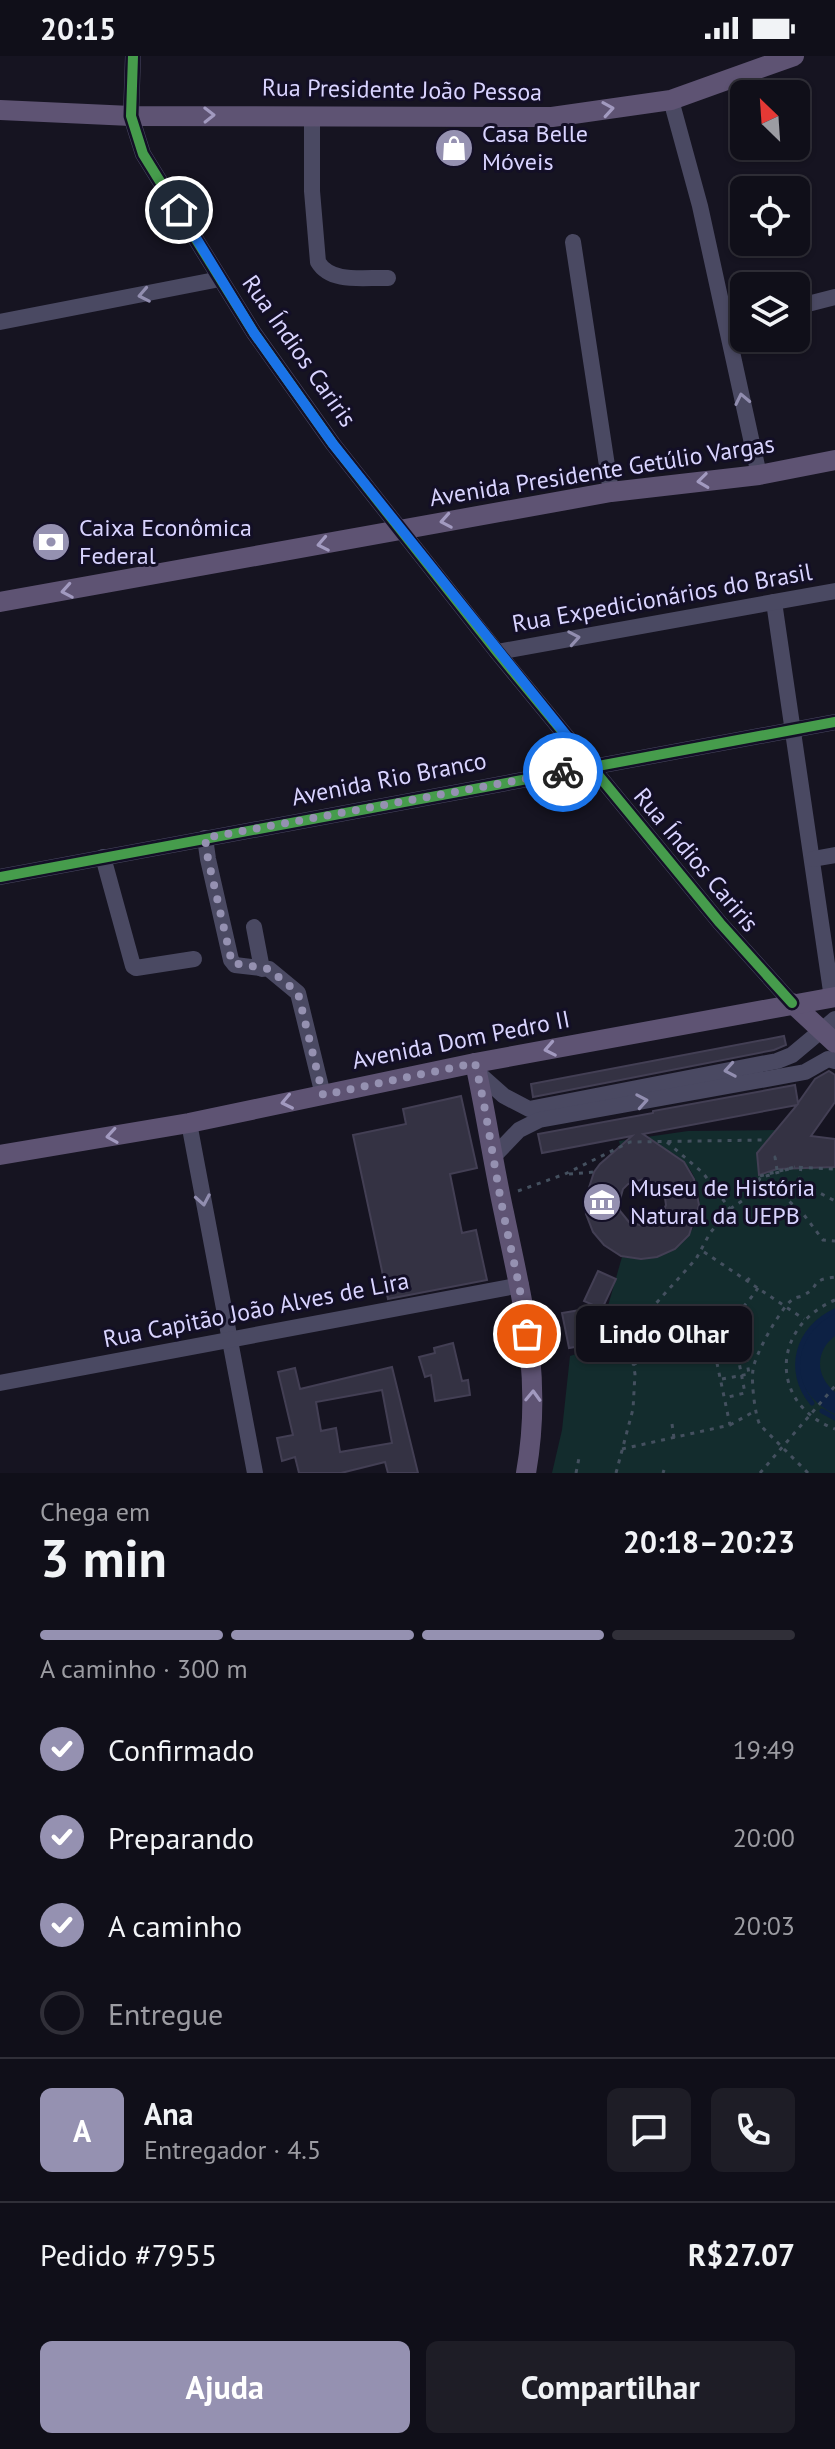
<!DOCTYPE html>
<html lang="pt">
<head>
<meta charset="utf-8">
<style>
	body { margin:0; font-family:"PT Sans",sans-serif; background:#1e1d26; color:#f1f3f6; height:100vh; display:flex; flex-direction:column; font-size:30px; white-space:nowrap }
	* { box-sizing:border-box; margin:0 }
	p { font-size:26px; color:#9c9ca2 }
	.icon { flex:none; width:44px; height:44px; fill:none; stroke:currentColor; stroke-width:2; stroke-linecap:round; stroke-linejoin:round }
	.map { position:relative; height:1417px; overflow:hidden }
	.sheet { display:flex; flex-direction:column; background:#100f19; flex:1 }
	.sheet>* { flex:none }
	.needle { width:52px; rotate:335deg }
	.tools { position:absolute; left:730px; top:24px; display:grid; gap:16px }
	.tools a { display:grid; place-items:center; width:80px; height:80px; border-radius:12px; background:#100f19; box-shadow:0 2px 6px #0004,0 0 0 2px #302f38; font-size:40px }
	.pin { position:absolute; display:grid; place-items:center; width:68px; height:68px; color:#fff; margin:-34px; border:4px solid #fff; border-radius:50%; box-shadow:0 2px 8px #0007 }
	.courier { position:absolute; display:grid; place-items:center; width:80px; height:80px; margin:-40px; border:6px solid #1a73e8; border-radius:50%; background:#fff; color:#222; box-shadow:0 2px 10px #0007 }
	.bubble { position:absolute; height:56px; border-radius:12px; background:#100f19; box-shadow:0 2px 6px #0004,0 0 0 2px #302f38; font-size:26px; font-weight:800; line-height:56px; text-align:center }
	.overview em { font-style:normal; font-weight:800 }
	.overview div { display:flex; flex-direction:column-reverse }
	.overview { display:flex; align-items:center; justify-content:space-between; height:136px; padding:0 40px }
	h1 { font-size:52px; font-weight:800; line-height:60px }
	.bar { display:grid; grid-template-columns:repeat(4,1fr); gap:12px 8px; align-content:center; height:96px; padding:0 40px }
	.bar i { height:10px; border-radius:6px; background:#302f38 }
	.bar .selected { background:#9591b1 }
	.bar p { grid-column:span 4 }
	.line { display:flex; align-items:center; gap:20px; padding:0 40px; border-top:2px solid #302f38 }
	.line div { flex:1 }
	.round { display:grid; place-items:center; flex:none; width:84px; height:84px; border-radius:12px; background:#1e1d26 }
	ol { padding:0 40px; list-style:none }
	li { display:flex; align-items:center; gap:24px; height:88px }
	li p { margin-inline-start:auto }
	li .icon { padding:8px; border-radius:50%; background:#9591b1; color:#fff; stroke-width:4 }
	li:last-child { color:#9c9ca2 }
	li i { width:44px; height:44px; border:4px solid #302f38; border-radius:50% }
	.primary-button { display:flex; gap:16px; margin-top:auto; padding:16px 40px }
	.primary-button a { flex:1; height:92px; border-radius:12px; background:#9591b1; color:#fff; font-size:32px; font-weight:800; line-height:92px; text-align:center }
	.primary-button a+a { background:#1e1d26; color:#f1f3f6 }
	.status { display:flex; justify-content:space-between; align-items:center; height:56px; padding:0 40px; background:#100f19; direction:ltr }
	.status svg { height:22px; fill:currentColor }
	.map>svg:first-child { display:block }
</style>
</head>
<body>
<div class="status"><b>20:15</b><svg viewBox="0 0 49 12"><path d="M0 12V9h3v3zM5 12V6h3v6zM10 12V3h3v9zM15 12V0h3v12zM26 1h20v11H26zM47 4h2v5h-2z"/></svg></div>
<div class="map">
<svg width="835" height="1417" viewBox="0 0 835 1417">
	<rect width="100%" height="100%" fill="#161421"/>
	<path fill="#132c2d" d="M776 1074 801 1098 813 1081 835 1083V1417H552L562 1374 570 1300 596 1292 587 1249 606 1257 622 1201C713 1216 725 1103 652 1090 642 1088 631 1092 621 1093L619 1085 688 1075Z"/>
	<path fill="#0d2144" d="M835 1256V1280C815 1295 815 1320 835 1336V1358C785 1334 789 1281 835 1256Z"/>
	<g fill="none" stroke-linecap="round" stroke-linejoin="round">
		<g stroke="#0d2144" stroke-width="5">
			<path d="M812 1347C785 1314 798 1272 835 1255"/>
			<path d="M822 1355 835 1362"/>
		</g>
	</g>
	<g fill="#343243" stroke="#433f54" stroke-width="2" fill-rule="evenodd">
		<path d="M784 980 786 989 774 994 533 1041 531 1028Z"/>
		<path d="M829 1015 835 1019V1046L811 1080 835 1083V1111L777 1113 759 1119 757 1097 797 1049 643 1078 684 1106 694 1123 699 1149 689 1179 675 1193 657 1201 641 1203 621 1200 604 1189 593 1176 586 1158 585 1144 594 1116 600 1108 632 1080 542 1097 538 1078 653 1057V1055L795 1029 798 1047 815 1023ZM643 1123 657 1128 665 1142 666 1149 660 1162 643 1170 629 1166 620 1155 619 1147 623 1133 628 1128Z"/>
		<path d="M461 1040 477 1112 450 1118 462 1177 476 1174 487 1224 388 1243 353 1079 406 1068 403 1053Z"/>
		<path d="M598 1215 616 1223 602 1253 584 1245Z"/>
		<path d="M586 1253 592 1288 569 1292 562 1257Z"/>
		<path d="M453 1287 462 1325 468 1324 470 1339 435 1345 431 1319 425 1321 419 1301 435 1297 434 1292Z"/>
		<path d="M392 1311 418 1417H388L385 1406 341 1417H299L295 1401 282 1405 277 1382 293 1379 278 1316 295 1312 300 1333ZM382 1334 392 1387 340 1396 336 1372 321 1375 316 1346Z"/>
	</g>
	<g fill="none" stroke-linecap="round" stroke-linejoin="round">
		<g stroke="#44505f" stroke-width="3" stroke-dasharray="4 6" stroke-linecap="butt">
			<path d="M667 1086 703 1117 730 1153"/>
			<path d="M801 1111 799 1126 835 1145"/>
			<path d="M777 1114 775 1101H780"/>
			<path d="M569 1118 594 1116"/>
			<path d="M760 1120 795 1111 835 1113"/>
			<path d="M518 1135 565 1118 630 1086 764 1084"/>
			<path d="M755 1135 760 1122 795 1111"/>
			<path d="M704 1196 804 1263"/>
			<path d="M747 1225 753 1218"/>
			<path d="M835 1244C771 1271 769 1348 835 1373"/>
			<path d="M639 1271 665 1289C707 1275 732 1271 758 1232"/>
			<path d="M717 1306 738 1301 745 1337 724 1342"/>
			<path d="M633 1309 665 1289 663 1306"/>
			<path d="M722 1323 749 1318 739 1258"/>
			<path d="M672 1368 674 1382"/>
			<path d="M730 1369 755 1355"/>
			<path d="M622 1393 730 1369 710 1274"/>
			<path d="M576 1417 579 1402"/>
			<path d="M616 1417 633 1353 635 1318 632 1301 635 1277 650 1254 696 1203 710 1177 730 1153 755 1136 769 1132 776 1133 804 1159 823 1184 835 1185"/>
			<path d="M663 1417 664 1414"/>
			<path d="M760 1417 835 1330"/>
			<path d="M808 1417 760 1369C755 1360 751 1325 753 1314 754 1300 781 1251 793 1243 796 1241 801 1241 804 1239 821 1230 809 1224 835 1221"/>
		</g>
		<g stroke="#4a4962" stroke-width="16">
			<path d="M133 0 131 60 143 98 254 277 333 388 497 596 720 867 792 947"/>
			<path d="M671 44 700 150 759 419"/>
			<path d="M312 59V135L318 206C331 228 365 221 388 222"/>
			<path d="M573 186 611 436"/>
			<path d="M796 251 835 241"/>
			<path d="M0 266 220 223"/>
			<path d="M774 546 832 942"/>
			<path d="M497 596 835 535"/>
			<path d="M205 782 208 803 231 904 235 909 269 913 298 937 323 1039"/>
			<path d="M103 801 133 910 136 912 194 903"/>
			<path d="M813 803 835 799"/>
			<path d="M0 821 835 666"/>
			<path d="M254 871 262 913"/>
			<path d="M477 1016 504 1040 529 1053 777 1005 792 999 835 963"/>
			<path d="M189 1067 255 1417"/>
			<path d="M495 1099 519 1074 539 1064 805 1016 828 1003 835 1005"/>
			<path d="M0 1327 521 1229"/>
		</g>
		<g stroke="#5e5373" stroke-width="20">
			<path d="M0 54 131 60 552 61 671 44 794 0"/>
			<path d="M0 546 611 436 759 419 835 404"/>
			<path d="M792 947 835 987"/>
			<path d="M475 1007C486 1057 493 1107 504 1157 523 1249 543 1322 526 1417"/>
			<path d="M0 1099 189 1067 475 1007 835 941"/>
		</g>
		<defs>
			<g id="cycleway">
				<path d="M133 0 131 60 143 98 254 277 333 388 497 596 720 867 792 947"/>
				<path d="M0 821 835 666"/>
			</g>
		</defs>
		<use href="#cycleway" stroke="#130f26" stroke-width="15"/>
		<use href="#cycleway" stroke="#469c4c" stroke-width="10"/>
	</g>
	<defs><path id="oneway-chevron" d="M-2-3.5L2.5 0L-2 3.5" fill="none" stroke-width="1.6" stroke-linecap="round" stroke-linejoin="round" transform="scale(2)"/></defs>
	<g stroke="#a29ac0">
		<use href="#oneway-chevron" transform="translate(608 53) rotate(-9)"/>
		<use href="#oneway-chevron" transform="translate(209 59) rotate(-1)"/>
		<use href="#oneway-chevron" transform="translate(703 425) rotate(173)"/>
		<use href="#oneway-chevron" transform="translate(446 465) rotate(170)"/>
		<use href="#oneway-chevron" transform="translate(323 488) rotate(169)"/>
		<use href="#oneway-chevron" transform="translate(67 535) rotate(170)"/>
		<use href="#oneway-chevron" transform="translate(550 993) rotate(169)"/>
		<use href="#oneway-chevron" transform="translate(287 1046) rotate(168)"/>
		<use href="#oneway-chevron" transform="translate(112 1080) rotate(171)"/>
		<use href="#oneway-chevron" transform="translate(533 1340) rotate(-88)"/>
	</g>
	<g stroke="#928eb0">
		<use href="#oneway-chevron" transform="translate(144 239) rotate(169)"/>
		<use href="#oneway-chevron" transform="translate(742 343) rotate(-102)"/>
		<use href="#oneway-chevron" transform="translate(574 582) rotate(-10)"/>
		<use href="#oneway-chevron" transform="translate(730 1014) rotate(170)"/>
		<use href="#oneway-chevron" transform="translate(642 1045) rotate(-10)"/>
		<use href="#oneway-chevron" transform="translate(203 1144) rotate(80)"/>
	</g>
	<g fill="none" stroke-linecap="round" stroke-linejoin="round">
		<path stroke="#9591b1" stroke-width="8" stroke-dasharray="0 14.4" d="M527 1278C522 1236 511 1196 503 1155 493 1105 487 1056 475 1007L323 1039 298 937 269 913 232 907 208 803 205 782 563 716"/>
		<path stroke="#1a73e8" stroke-width="10" d="M179 154 254 277 333 388 591 710 563 716"/>
	</g>
	<defs>
		<symbol id="shop-disc" viewBox="-11 -11 22 22"><circle r="9.5" fill="#9591b1" stroke="#130f26"/><path d="M-5-2.5h2.3a2.7 3.5 0 0 1 5.4 0H5L5.5 6h-11ZM-1.5-2.5h3a1.5 2.3 0 0 0-3 0Z" fill="#fff"/></symbol>
		<symbol id="bank-disc" viewBox="-11 -11 22 22"><circle r="9.5" fill="#9591b1" stroke="#130f26"/><path d="M-6-4H6V4H-6ZM0-2.3a2.3 2.3 0 1 0 0 4.6a2.3 2.3 0 1 0 0-4.6Z" fill="#fff"/></symbol>
		<symbol id="museum-disc" viewBox="-11 -11 22 22"><circle r="9.5" fill="#9591b1" stroke="#130f26"/><path d="M0-6L6-3V-2H-6V-3ZM-5-1h2V3h-2ZM-1-1h2V3h-2ZM3-1h2V3H3ZM-6 4H6V6H-6Z" fill="#fff"/></symbol>
	</defs>
	<g fill-rule="evenodd">
		<use href="#shop-disc" x="432" y="70" width="44" height="44"/>
		<use href="#bank-disc" x="29" y="464" width="44" height="44"/>
		<use href="#museum-disc" x="580" y="1124" width="44" height="44"/>
	</g>
	<g text-anchor="middle" stroke-width="6" stroke-linejoin="round" paint-order="stroke">
		<g font-size="24" fill="#d9d4ff" stroke="#130f26">
			<text transform="translate(402 34) rotate(1)" y="8">Rua Presidente João Pessoa</text>
			<text transform="translate(299 295) rotate(55)" y="8">Rua Índios Cariris</text>
			<text transform="translate(602 415) rotate(-9)" y="8">Avenida Presidente Getúlio Vargas</text>
			<text transform="translate(662 542) rotate(-10)" y="8">Rua Expedicionários do Brasil</text>
			<text transform="translate(389 723) rotate(-11)" y="8">Avenida Rio Branco</text>
			<text transform="translate(696 804) rotate(50)" y="8">Rua Índios Cariris</text>
			<text transform="translate(461 984) rotate(-11)" y="8">Avenida Dom Pedro II</text>
			<text transform="translate(256 1254) rotate(-11)" y="8">Rua Capitão João Alves de Lira</text>
		</g>
		<g font-size="24" fill="#d9d4ff" stroke="#130f26" text-anchor="start">
			<text x="482" y="86">Casa Belle<tspan x="482" dy="28">Móveis</tspan></text>
			<text x="79" y="480">Caixa Econômica<tspan x="79" dy="28">Federal</tspan></text>
			<text x="630" y="1140">Museu de História<tspan x="630" dy="28">Natural da UEPB</tspan></text>
		</g>
	</g>
</svg>
<div class="tools">
<a><svg class="needle" viewBox="-14 -14 28 28"><path d="M0-13l5 13h-10z" fill="#e53935"/><path d="M0 13l5-13h-10z" fill="#9c9ca2"/></svg></a>
<a><svg class="icon" aria-label="locate" viewBox="0 0 24 24"><circle cx="12" cy="12" r="6"/><path d="M12 2v4M12 18v4M2 12h4M18 12h4"/></svg></a>
<a><svg class="icon" aria-label="layers" viewBox="0 0 24 24"><path d="M12 4l9 5-9 5-9-5zM3 14l9 5 9-5"/></svg></a>
</div>
<div class="pin" style="left:527px;top:1278px;background:#ea580c"><svg class="icon" aria-label="bag" viewBox="0 0 24 24"><path d="M5 8h14l-1 12H6zM9 8a3 3 0 0 1 6 0"/></svg></div>
<div class="pin" style="left:179px;top:154px;background:#1f2937"><svg class="icon" aria-label="home" viewBox="0 0 24 24"><path d="M3 11l9-7 9 7M6 9v11h12V9"/></svg></div>
<div class="courier" style="left:563px;top:716px"><svg class="icon" aria-label="bike" viewBox="0 0 24 24"><circle cx="6" cy="16" r="4"/><circle cx="18" cy="16" r="4"/><path d="M6 16l4-8h5l3 8M10 8l3 8H6M13 5h3"/></svg></div>
<div class="bubble" style="left:576px;top:1250px;width:176px">Lindo Olhar</div>
</div>
<section class="sheet">
<div class="overview"><div><h1>3 min</h1><p>Chega em</p></div><em>20:18–20:23</em></div>
<div class="bar"><i class="selected"></i><i class="selected"></i><i class="selected"></i><i></i><p>A caminho · 300 m</p></div>
<ol>
<li><svg class="icon" aria-label="check" viewBox="0 0 24 24"><path d="M5 12l5 5 9-10"/></svg>Confirmado<p>19:49</p></li>
<li><svg class="icon" aria-label="check" viewBox="0 0 24 24"><path d="M5 12l5 5 9-10"/></svg>Preparando<p>20:00</p></li>
<li><svg class="icon" aria-label="check" viewBox="0 0 24 24"><path d="M5 12l5 5 9-10"/></svg>A caminho<p>20:03</p></li>
<li><i></i>Entregue</li>
</ol>
<div class="line" style="height:144px"><b class="round" style="background:#9591b1;color:#fff">A</b><div><b>Ana</b><p>Entregador · 4.5</p></div><a class="round"><svg class="icon" aria-label="chat" viewBox="0 0 24 24"><path d="M4 5h16v11H9l-5 4z"/></svg></a><a class="round"><svg class="icon" aria-label="phone" viewBox="0 0 24 24"><path d="M5 4h4l2 5-3 2q2 4 5 5l2-3 5 2v4C11 20 4 13 5 4z"/></svg></a></div>
<div class="line" style="height:104px"><div>Pedido #7955</div><b>R$27.07</b></div>
<div class="primary-button"><a>Ajuda</a><a>Compartilhar</a></div>
</section>
</body>
</html>
